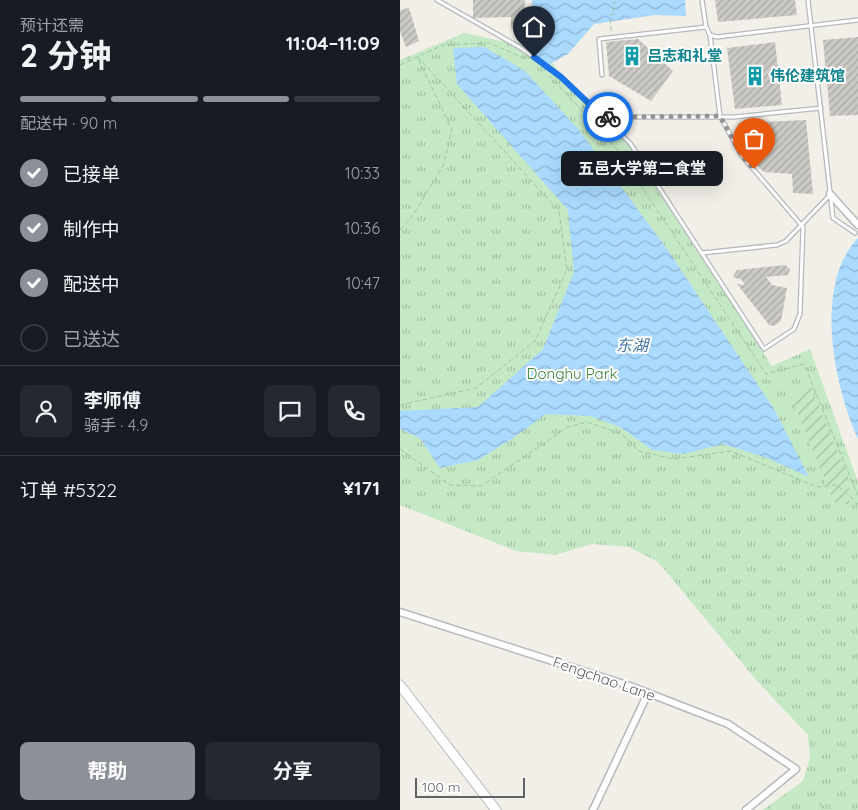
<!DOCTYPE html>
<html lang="zh">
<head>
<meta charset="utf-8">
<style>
	body { margin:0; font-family:Quicksand,"Noto Sans SC",sans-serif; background:#242831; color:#f1f3f6; height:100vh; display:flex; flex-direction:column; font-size:19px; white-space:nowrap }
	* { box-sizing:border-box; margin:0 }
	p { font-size:16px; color:#9ea1a6 }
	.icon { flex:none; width:28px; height:28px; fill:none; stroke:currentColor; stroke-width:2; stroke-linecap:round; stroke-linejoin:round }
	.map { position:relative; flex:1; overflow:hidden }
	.panel { display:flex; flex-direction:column; background:#171b24; width:400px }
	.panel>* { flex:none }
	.scale { position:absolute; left:15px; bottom:12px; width:110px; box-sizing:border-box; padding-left:5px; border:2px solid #5f6368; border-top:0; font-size:14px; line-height:18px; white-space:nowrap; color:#5f6368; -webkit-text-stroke:4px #fff; paint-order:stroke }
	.pin { position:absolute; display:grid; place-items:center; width:42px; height:42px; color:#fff; margin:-51px -21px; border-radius:50% 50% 50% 0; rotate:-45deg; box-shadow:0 0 5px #0007 }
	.pin .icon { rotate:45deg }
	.courier { position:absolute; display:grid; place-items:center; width:50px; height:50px; margin:-25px; border:4px solid #1a73e8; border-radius:50%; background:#fff; color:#222; box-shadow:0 1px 6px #0007 }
	.bubble { position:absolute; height:35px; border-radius:8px; background:#171b24; box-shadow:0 5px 20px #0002; font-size:16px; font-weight:700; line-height:35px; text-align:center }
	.headline em { font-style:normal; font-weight:700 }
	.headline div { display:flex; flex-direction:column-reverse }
	.headline { display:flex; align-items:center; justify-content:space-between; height:85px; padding:0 20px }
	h1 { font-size:32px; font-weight:700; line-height:38px }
	.bar { display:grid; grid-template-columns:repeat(4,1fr); gap:8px 5px; align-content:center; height:60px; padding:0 20px }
	.bar i { height:6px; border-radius:4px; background:#363941 }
	.bar .current { background:#8c9099 }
	.bar p { grid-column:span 4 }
	.line { display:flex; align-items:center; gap:12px; padding:0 20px; border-top:1px solid #363941 }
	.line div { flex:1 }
	.round { display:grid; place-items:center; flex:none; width:52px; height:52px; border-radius:8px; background:#242831 }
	ol { padding:0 20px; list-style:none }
	li { display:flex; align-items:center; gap:15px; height:55px }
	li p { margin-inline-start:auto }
	li .icon { padding:5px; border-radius:50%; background:#8c9099; color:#fff; stroke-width:4 }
	li:last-child { color:#9ea1a6 }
	li i { width:28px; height:28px; border:2px solid #363941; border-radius:50% }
	.cta { display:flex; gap:10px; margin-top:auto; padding:10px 20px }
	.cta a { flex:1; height:58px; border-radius:8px; background:#8c9099; color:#fff; font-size:20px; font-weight:700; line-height:58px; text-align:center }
	.cta a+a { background:#242831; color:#f1f3f6 }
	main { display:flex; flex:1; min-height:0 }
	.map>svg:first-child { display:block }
</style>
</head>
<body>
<main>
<section class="panel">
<div class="headline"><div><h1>2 分钟</h1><p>预计还需</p></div><em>11:04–11:09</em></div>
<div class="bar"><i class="current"></i><i class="current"></i><i class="current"></i><i></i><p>配送中 · 90 m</p></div>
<ol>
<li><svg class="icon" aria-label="check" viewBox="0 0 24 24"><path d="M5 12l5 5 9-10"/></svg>已接单<p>10:33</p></li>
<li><svg class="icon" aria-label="check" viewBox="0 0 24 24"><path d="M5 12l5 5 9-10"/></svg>制作中<p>10:36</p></li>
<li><svg class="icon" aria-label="check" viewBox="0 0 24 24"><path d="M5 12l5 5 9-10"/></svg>配送中<p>10:47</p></li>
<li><i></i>已送达</li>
</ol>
<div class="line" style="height:90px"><a class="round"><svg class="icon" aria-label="person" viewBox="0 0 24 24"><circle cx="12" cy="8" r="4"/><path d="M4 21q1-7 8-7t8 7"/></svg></a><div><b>李师傅</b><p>骑手 · 4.9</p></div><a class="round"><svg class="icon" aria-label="chat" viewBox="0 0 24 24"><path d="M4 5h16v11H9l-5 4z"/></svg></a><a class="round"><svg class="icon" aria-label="phone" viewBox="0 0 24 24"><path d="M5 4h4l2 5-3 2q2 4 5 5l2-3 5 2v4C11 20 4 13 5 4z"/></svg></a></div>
<div class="line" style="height:65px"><div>订单 #5322</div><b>¥171</b></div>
<div class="cta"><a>帮助</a><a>分享</a></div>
</section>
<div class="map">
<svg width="458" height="810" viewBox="0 0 458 810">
	<defs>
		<pattern id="park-tufts" width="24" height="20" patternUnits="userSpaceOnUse" patternTransform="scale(1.25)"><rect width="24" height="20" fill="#c5e8c5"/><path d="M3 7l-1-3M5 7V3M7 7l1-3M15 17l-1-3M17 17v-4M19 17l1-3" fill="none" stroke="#a3c0a4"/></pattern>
		<pattern id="garden-furrows" width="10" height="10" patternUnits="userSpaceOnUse" patternTransform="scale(1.25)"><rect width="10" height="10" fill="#c5e8c5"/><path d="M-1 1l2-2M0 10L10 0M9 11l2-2" fill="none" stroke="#a3c0a4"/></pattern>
		<pattern id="water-waves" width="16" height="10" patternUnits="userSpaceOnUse" patternTransform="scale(1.25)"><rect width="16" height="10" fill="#aadaff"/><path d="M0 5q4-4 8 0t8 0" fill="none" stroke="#8eb4d2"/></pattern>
		<pattern id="building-hatch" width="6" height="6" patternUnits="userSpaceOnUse" patternTransform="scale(1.25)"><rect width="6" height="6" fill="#cccac5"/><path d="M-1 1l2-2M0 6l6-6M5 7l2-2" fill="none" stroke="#a9a8a4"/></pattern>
	</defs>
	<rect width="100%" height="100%" fill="#f1efe8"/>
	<path fill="url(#park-tufts)" d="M64 33 142 50 198 120 228 144 372 366 410 349 458 482V810H363L403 781 410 758 408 735 357 681 258 562 229 547 192 544 155 555 116 551 0 505V60Z"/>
	<path fill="url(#garden-furrows)" d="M411 387 449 480V505L434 502 391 397Z"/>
	<g fill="url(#water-waves)">
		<path d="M132 0H285L286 16 255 15 194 24 168 54 148 65 130 53Z"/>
		<path d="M84 47 125 71 180 131 267 249 374 409 409 477 367 458 323 444 283 454 252 450 220 427 190 416 146 414 113 438 78 460 40 468 20 438 0 429V411L78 407 143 349 174 272 168 210 57 84 53 48Z"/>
		<path d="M458 238V439C434 387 413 284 458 238Z"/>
	</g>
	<g fill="url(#building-hatch)">
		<path d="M73 0H125L124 29H111V17L73 18Z"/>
		<path d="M315 0H395L397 15 318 22Z"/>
		<path d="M9 8 19 41 6 47 0 32V10Z"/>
		<path d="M458 37V115L430 116 423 40Z"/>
		<path d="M238 39 273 71 251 101 209 76 206 42Z"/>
		<path d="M375 42 382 105 335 109 327 48Z"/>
		<path d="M406 120 413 194 393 193 392 174 364 172 344 153 338 123Z"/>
		<path d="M385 265 390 269 388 275 366 277 372 285 387 288 381 321 374 326 369 325 337 284 345 285 341 279 334 278 333 276 337 270Z"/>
	</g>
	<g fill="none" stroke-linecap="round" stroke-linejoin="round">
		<defs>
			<g id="lane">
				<path d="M37 0 121 48 161 77 230 143 364 349 394 329 400 314 403 227 342 156 320 116 310 35"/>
				<path d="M302 0 306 27 310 35 317 37 458 20"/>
				<path d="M408 0 433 218 455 233"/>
				<path d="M202 75 199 39 306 27"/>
				<path d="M203 117H334L421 108"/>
				<path d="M302 253 377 245 386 241 430 195"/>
			</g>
			<g id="street">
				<path d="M430 194 458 225"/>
				<path d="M0 612 230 686 328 724 396 769 346 810"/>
				<path d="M193 810 248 693"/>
			</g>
			<path id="secondary" d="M0 685 96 810"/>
		</defs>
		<use href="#lane" stroke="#b5b8bc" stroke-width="5.5"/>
		<use href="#street" stroke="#b5b8bc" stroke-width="9"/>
		<use href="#secondary" stroke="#b6babf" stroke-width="11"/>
		<g stroke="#9cc7a9" stroke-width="1" stroke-dasharray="5 2.5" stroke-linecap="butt">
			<path d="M211 31 210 15 214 14 213 3 217 2V0"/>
			<path d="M0 65 43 45 89 43 126 59"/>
			<path d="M149 75 216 148 366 374 404 364 458 496"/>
			<path d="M0 230 13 215 43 166 52 130 19 60"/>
			<path d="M0 405 76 388 135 341 167 270 159 211 18 57"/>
			<path d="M0 449 50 485 81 486 168 427 187 422 222 434 239 451 273 459 331 451 417 487 437 485 458 504"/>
			<path d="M420 802 422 810"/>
		</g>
		<use href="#lane" stroke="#fff" stroke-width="3"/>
		<use href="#street" stroke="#fff" stroke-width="6"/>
		<use href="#secondary" stroke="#fff" stroke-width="9"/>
	</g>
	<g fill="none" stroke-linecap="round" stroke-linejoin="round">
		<path stroke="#929495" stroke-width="5" stroke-dasharray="0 9" d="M208 117 320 116 342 156 354 169"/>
		<path stroke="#1a73e8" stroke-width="6" d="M134 57 161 77 203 117H208"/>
	</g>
	<defs>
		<symbol id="building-bare" viewBox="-9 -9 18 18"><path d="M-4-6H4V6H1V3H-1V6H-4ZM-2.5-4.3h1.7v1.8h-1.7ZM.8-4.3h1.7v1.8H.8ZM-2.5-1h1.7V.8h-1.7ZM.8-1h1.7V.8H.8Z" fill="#0f9aa8" stroke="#fff" stroke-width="2.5" paint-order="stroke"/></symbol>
	</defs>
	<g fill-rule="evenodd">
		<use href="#building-bare" x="218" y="42" width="28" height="28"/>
		<use href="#building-bare" x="341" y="62" width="28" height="28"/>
	</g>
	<g text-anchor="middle" stroke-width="4" stroke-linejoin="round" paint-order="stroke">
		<g font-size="15" font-weight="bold" fill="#0d838f" stroke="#fff" text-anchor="start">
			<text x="247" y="61">吕志和礼堂</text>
			<text x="370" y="81">伟伦建筑馆</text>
		</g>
		<g font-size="15" fill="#348238" stroke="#fff">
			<text x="172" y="379">Donghu Park</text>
		</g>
		<g font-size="15" fill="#5f6368" stroke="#fff">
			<text transform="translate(204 679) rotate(19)" y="5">Fengchao Lane</text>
		</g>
		<g font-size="16" font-style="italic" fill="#4174aa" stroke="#fff">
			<text x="232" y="351">东湖</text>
		</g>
	</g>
</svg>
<div class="scale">100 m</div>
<div class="pin" style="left:354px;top:169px;background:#ea580c"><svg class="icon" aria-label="bag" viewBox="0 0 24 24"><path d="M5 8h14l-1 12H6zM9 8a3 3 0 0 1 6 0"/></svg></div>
<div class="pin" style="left:134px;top:57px;background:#1f2937"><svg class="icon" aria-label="home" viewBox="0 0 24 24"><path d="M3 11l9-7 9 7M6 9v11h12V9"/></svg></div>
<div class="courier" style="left:208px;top:117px"><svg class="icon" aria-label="bike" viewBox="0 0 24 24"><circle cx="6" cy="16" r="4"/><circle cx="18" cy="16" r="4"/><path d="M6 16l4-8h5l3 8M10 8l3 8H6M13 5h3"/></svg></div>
<div class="bubble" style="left:161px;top:151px;width:162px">五邑大学第二食堂</div>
</div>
</main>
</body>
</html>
